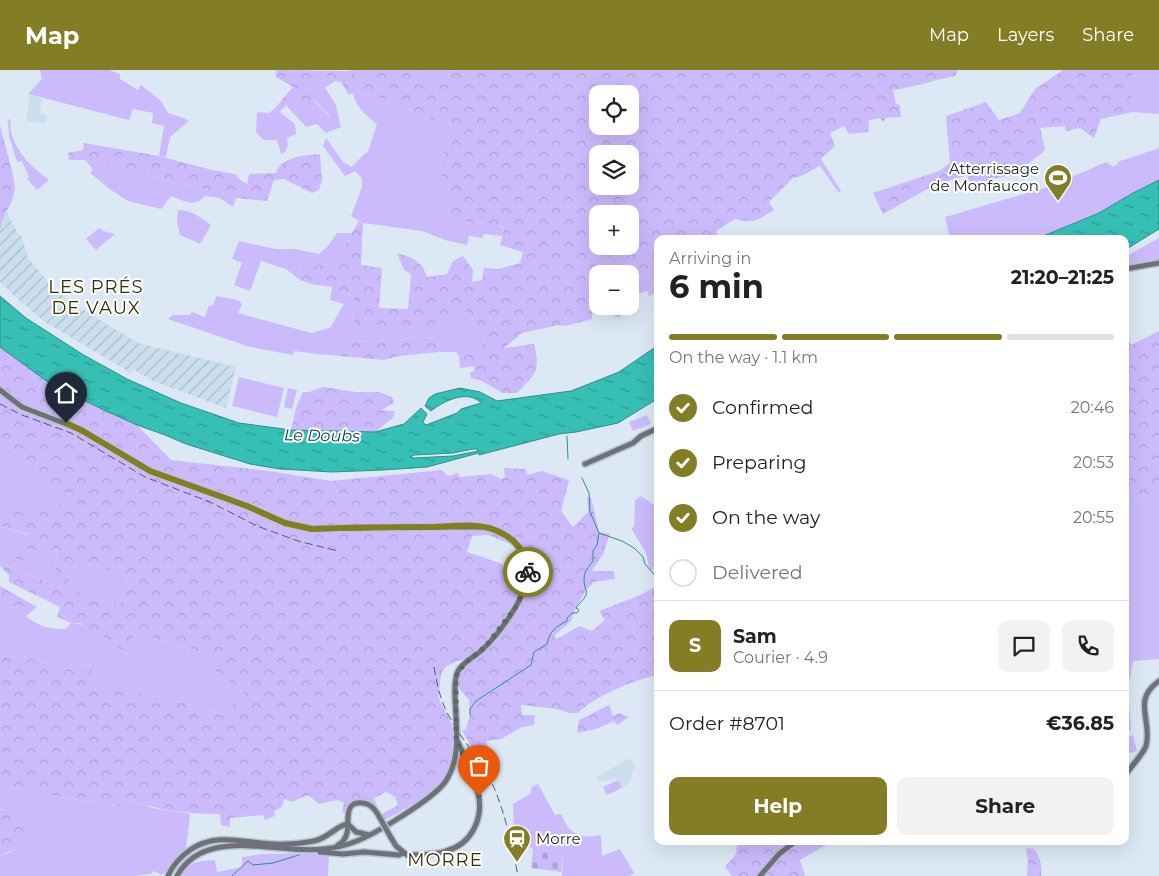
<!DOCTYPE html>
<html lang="en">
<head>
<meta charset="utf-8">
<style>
	body { margin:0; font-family:Montserrat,sans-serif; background:#f2f2f2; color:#222; height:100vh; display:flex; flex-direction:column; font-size:19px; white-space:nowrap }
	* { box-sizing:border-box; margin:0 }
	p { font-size:16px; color:#767676 }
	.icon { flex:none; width:28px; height:28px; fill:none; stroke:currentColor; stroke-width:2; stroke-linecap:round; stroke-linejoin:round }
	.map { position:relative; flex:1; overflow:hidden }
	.panel { position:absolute; left:654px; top:165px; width:475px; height:610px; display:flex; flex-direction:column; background:#fff; border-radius:10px; box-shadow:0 5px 20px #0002 }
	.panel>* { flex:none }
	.controls { position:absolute; left:589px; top:15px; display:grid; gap:10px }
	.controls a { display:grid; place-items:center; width:50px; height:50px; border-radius:10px; background:#fff; box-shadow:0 5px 20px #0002; font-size:25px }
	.pin { position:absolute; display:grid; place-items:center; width:42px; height:42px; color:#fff; margin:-51px -21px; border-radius:50% 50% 50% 0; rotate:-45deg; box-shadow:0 0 5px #0007 }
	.pin .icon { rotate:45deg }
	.courier { position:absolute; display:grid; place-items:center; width:50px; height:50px; margin:-25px; border:4px solid #837e26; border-radius:50%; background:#fff; color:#222; box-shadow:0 1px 6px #0007 }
	.head em { font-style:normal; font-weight:700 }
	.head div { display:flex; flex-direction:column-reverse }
	.head { display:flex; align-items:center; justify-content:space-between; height:85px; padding:0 15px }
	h1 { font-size:32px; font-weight:700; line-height:38px }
	.bar { display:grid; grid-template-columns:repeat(4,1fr); gap:8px 5px; align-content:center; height:60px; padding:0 15px }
	.bar i { height:6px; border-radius:4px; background:#e0e0e0 }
	.bar .selected { background:#837e26 }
	.bar p { grid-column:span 4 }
	.line { display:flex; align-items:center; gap:12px; padding:0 15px; border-top:1px solid #e0e0e0 }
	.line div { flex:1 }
	.round { display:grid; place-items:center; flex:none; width:52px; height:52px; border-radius:10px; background:#f2f2f2 }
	ol { padding:0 15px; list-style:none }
	li { display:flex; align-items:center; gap:15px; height:55px }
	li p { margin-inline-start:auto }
	li .icon { padding:5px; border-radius:50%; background:#837e26; color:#fff; stroke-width:4 }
	li:last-child { color:#767676 }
	li i { width:28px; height:28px; border:2px solid #e0e0e0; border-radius:50% }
	.primary-button { display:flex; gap:10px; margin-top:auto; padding:10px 15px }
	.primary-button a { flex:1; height:58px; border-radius:10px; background:#837e26; color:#fff; font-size:20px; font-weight:700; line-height:58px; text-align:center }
	.primary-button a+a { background:#f2f2f2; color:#222 }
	header { display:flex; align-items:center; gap:30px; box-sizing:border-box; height:70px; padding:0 25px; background:#837e26; color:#fff }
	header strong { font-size:24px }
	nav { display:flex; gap:28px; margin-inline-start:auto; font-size:18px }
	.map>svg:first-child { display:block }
</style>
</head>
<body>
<header>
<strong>Map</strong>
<nav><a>Map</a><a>Layers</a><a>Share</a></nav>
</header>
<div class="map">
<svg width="1159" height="806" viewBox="0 0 1159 806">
	<defs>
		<pattern id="industrial-furrows" width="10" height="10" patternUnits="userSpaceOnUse" patternTransform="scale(1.25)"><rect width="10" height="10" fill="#cadeee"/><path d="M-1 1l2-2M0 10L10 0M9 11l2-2" fill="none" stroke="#adbecc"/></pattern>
		<pattern id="forest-crowns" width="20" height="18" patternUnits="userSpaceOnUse" patternTransform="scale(1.25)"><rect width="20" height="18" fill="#cbbbfc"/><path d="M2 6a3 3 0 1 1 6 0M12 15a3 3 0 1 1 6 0" fill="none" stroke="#aea0d8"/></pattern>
		<pattern id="cemetery-stones" width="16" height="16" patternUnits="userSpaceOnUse" patternTransform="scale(1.25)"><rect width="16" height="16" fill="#cbbbfc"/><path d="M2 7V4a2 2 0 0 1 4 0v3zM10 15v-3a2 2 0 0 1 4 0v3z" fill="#aea0d8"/></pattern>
		<pattern id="water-ripples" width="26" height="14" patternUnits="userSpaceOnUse" patternTransform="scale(1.25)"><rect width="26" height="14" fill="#36bfb5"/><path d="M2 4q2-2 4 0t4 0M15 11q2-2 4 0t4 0" fill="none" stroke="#2d9b93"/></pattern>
	</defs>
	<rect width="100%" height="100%" fill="#dce9f4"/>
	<g fill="#cadeee">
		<path d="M30 25 42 28 40 43 47 45 46 53 26 51Z"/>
		<path d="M630 688 635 696 631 704 633 707 624 717 622 718 617 708 600 712 597 707Z"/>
	</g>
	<path fill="url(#industrial-furrows)" d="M7 142 19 166 21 165 28 188 56 221 74 234 138 273 236 297 226 338 153 311 133 299 131 303 45 252 21 232 0 212V162L3 148Z"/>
	<g fill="#cbbbfc">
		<path d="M40 0H109L120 4V9L138 20 141 15 161 31 168 43 184 48 189 51 170 67 166 87 159 86 164 56 152 53 153 43 133 39 129 50 28 24 42 9Z"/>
		<path d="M353 0H372V3L358 10 354 22 387 30 435 51 452 54 440 98 473 153C483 152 497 152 504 160L502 166 484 164 482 168 469 166 467 175 445 170 422 161 363 153 351 146 362 117V108L355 101 345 106 323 76 326 68 343 92 352 97 364 84 368 82 377 54C367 47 355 36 353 23L349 25 355 6Z"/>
		<path d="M417 0H448L449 7 436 19Z"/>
		<path d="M1132 0H1159V44L1132 42Z"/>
		<path d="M331 6 335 11 325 18 336 35 341 57 326 63 317 54 306 57 286 35 297 24 313 30 330 47 325 29 317 22 313 15Z"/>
		<path d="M275 38 295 54 296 64 287 68 288 75 285 82 281 84 277 70H263L256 62 257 42 269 43Z"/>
		<path d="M10 49C11 54 10 60 12 65 18 85 32 97 49 110L37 120 27 109 29 107 22 91 17 92 9 66 8 50Z"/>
		<path d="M1159 78V110L1133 123 1099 143 1036 169H950L945 147 1051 116 1106 92 1114 97 1120 91Z"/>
		<path d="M85 90 108 94 129 102 161 108 177 114 225 123 220 128 205 126C194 138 184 131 171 126L161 139 128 131 111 120 90 103 93 99Z"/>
		<path d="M178 140C191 139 201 148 211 155L200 174 180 165 177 151Z"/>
		<path d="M99 158 106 162 115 164 96 180 86 169Z"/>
		<path d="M337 163H352L339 185 329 194 286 199 261 191 250 221 234 215 242 193 232 189 239 171 275 179H295L319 184 327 177Z"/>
		<path d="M1159 168V191L1125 197V187Z"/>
		<path d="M653 206 657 213 656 223 649 226 647 221 633 225 639 209Z"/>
		<path d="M332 217 354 227 352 251 464 240C472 250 483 259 486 271L478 277 472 284 459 286 456 282H439L438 267 357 272 331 280 320 275 317 284 294 281 293 285 250 277 168 249 173 245H190L192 242 205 247 209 235 212 236 217 226 238 230 242 234 238 243 311 263 330 258 344 234 330 230Z"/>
		<path d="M239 307 284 318 277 347 232 336Z"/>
		<path d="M288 318 297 320 292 339 284 337Z"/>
		<path d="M647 345 651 354 633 361 629 352Z"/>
		<path d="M0 381 11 387 27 392 35 397 43 413 71 425C45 446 30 439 0 434Z"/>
		<path d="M641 426C642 437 647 443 657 449V499L650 500 646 483 631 458 634 457 635 430Z"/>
		<path d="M1159 427V589L1133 591 1128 619 1131 660 1125 661V432Z"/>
		<path d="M0 456 29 465 46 482 57 480 54 515 20 501 24 481 18 479 13 498 0 493Z"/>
		<path d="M91 494C104 497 115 504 128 508L120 536 66 518 74 495 85 497Z"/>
		<path d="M8 537 18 538C30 553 47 560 65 559L71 553C91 553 113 572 128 585L135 563 191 579 211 588V597L244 622 225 645 173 630 122 621 131 602 128 599 120 614 110 617 99 613 89 594 68 599 0 580V539Z"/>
		<path d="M1133 665 1137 681 1125 684V667Z"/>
		<path d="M618 710 622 718 607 725 603 717Z"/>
		<path d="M0 713 31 723 118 736 125 729 153 738 190 744 186 780 174 790 168 801 159 806 160 804 153 801 151 804 134 806H0V786L9 783 19 774 4 740 0 739Z"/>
		<path d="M538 714 555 745 561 744C570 765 579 769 601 765L602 786 620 779 634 803 629 806H562L563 782 526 777 527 764H514L513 734 530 724 532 717Z"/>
		<path d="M311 783 329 785 328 806H181C191 790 197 792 215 790L217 802 242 797V787L263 784Z"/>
	</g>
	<g fill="url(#forest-crowns)" fill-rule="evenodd">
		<path d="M276 0 346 1 353 0 355 6 349 25 341 12 335 11 331 6 313 15 317 22 325 28 332 44 331 47 314 30 305 34 297 25 279 42 275 38 293 17 276 7Z"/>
		<path d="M372 0H417L436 19 449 7 448 0H958L955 6C934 10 914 17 893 20L896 34 900 35 901 47 886 48 883 52 880 48 869 50 868 62 849 64 844 56 830 63 835 76 821 89 841 121 839 123 820 96C811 100 803 107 793 108L769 132 774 140C758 150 754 154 735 149L716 161 720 169H658L657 213 653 206 639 209 630 234V204H598V236H628L619 248 605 242 592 244V249L566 256 559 255 522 263 504 278 534 274C541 302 535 304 517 323H503L482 311 471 308 470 302H474V296L460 298 459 286 472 284 478 277 486 271C483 259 472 250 464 240L445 255 368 260 352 251 354 227 332 217 311 214 300 210 286 199 329 194 339 185 359 151 363 153 361 195 382 198 379 238 408 239 411 204 404 200 397 183C412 187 422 191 427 207L447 204 453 191 463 186 473 200 472 212 482 210 484 198 498 199 520 193 523 182 500 175 504 160 501 156 482 152 473 153 452 145 440 98 452 54 435 51 387 30 353 22 354 15 358 10 372 3ZM598 24H630V56H598ZM598 84H630V116H598ZM598 144H630V176H598Z"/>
		<path d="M1061 0H1132V42L1101 49 1094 68 1080 58 1066 61 1065 56 1040 58 1045 80 1028 94 1029 102 997 108 970 115 967 105 931 117 883 144 873 123 939 101 950 93 946 46 986 32 999 50 1020 43 1035 19 1062 1Z"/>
		<path d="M0 55 13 105 15 118 12 131 3 148 0 162Z"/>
		<path d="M84 73 159 86 212 100 235 104 240 110 247 114 249 104 276 103C280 87 305 85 320 84L322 110 319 120 312 123 284 109 274 110 267 131 236 128 233 137 220 128 225 123 177 114 161 108 129 102 108 94 85 90H69L68 83 83 80Z"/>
		<path d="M1159 261V427L1125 432V263L1131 275Z"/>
		<path d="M438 267 439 282 399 286 384 290 317 284 320 275 331 280 357 272Z"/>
		<path d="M0 277 52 315 137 355 171 390 269 401 331 411 442 400 448 406 458 403 460 407 491 404 501 409 505 407 504 398 526 399 527 405 542 401 569 410 561 441 573 457 588 442 587 427H591L599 462 610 464 603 484 592 501H614L615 509 594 512 586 520 576 538 571 551 554 566 557 569 579 556 592 561 605 550 599 541 643 524 657 515V605C632 611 597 625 578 643H569L557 639 521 635 522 645H535L534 655 522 657 501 669 486 671 488 678 479 689 462 661 466 659 470 645 469 630 457 616 459 607 466 594 461 590C446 596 442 596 440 613 440 617 438 623 439 628 442 639 452 649 453 660 455 676 453 694 444 708 437 721 398 744 384 750L382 744 398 735 395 727 386 722 374 728 377 736C363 728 354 727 345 743L342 742 344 733 338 730 319 734 308 725 292 732 284 729 282 737 274 741 275 746 265 750 263 745 230 748V757L221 755 220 744C185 744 158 740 125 729L119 736 31 723 0 713V580L68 599 89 594 99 613 110 617 120 614 128 599 131 602 123 621 173 630 224 645 244 622 210 597 211 588 191 579 135 563 129 585 99 564 80 553H71L57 547 60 537 9 512V505L0 496V493L13 498 18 479 25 481 20 501 54 515 57 480 46 482 27 479 23 473 28 464 0 456V434C29 438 46 446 71 425L43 413 35 397 27 392 11 387 0 381ZM488 465C515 475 527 480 525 512L512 507V502L500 493 467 482 472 466ZM91 494C104 497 115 504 128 508L120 536 66 518 74 495 85 497Z"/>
		<path d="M324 317 355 322H379L392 327 394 333 381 340 395 341 393 348 375 362 291 360 296 338 303 322H309Z"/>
		<path d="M641 426 657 437V449C647 443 642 437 641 426Z"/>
		<path d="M0 516 37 537 25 547 18 538 8 537 0 539Z"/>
		<path d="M609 635 613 646 619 643 629 647 617 655 614 651 596 659 577 663 579 650Z"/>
		<path d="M0 739 23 750 30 756 26 774C16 774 10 783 0 786Z"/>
		<path d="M737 771H833L800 790 805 806H732L725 797 736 784Z"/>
		<path d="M1026 778 1034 779C1040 787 1043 797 1041 806H1027L1028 792Z"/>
	</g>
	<path fill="url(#cemetery-stones)" d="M533 778 563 782 561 802 531 798Z"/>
	<g fill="url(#water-ripples)" stroke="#2e8f89" fill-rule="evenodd">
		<path d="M1159 110V159L1125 180V169H1036L1099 143 1133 123Z"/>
		<path d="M0 226 26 248 82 284 127 309 181 333 239 353 291 360 375 362 404 354 421 338 427 344 423 352 426 355 457 343 461 339 481 333C468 319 443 331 431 341L425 336 429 328 435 324 460 318 480 322 497 331 571 321 619 302 657 276V329L618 353 576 362 559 364 479 385V383L475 384 427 397 383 400 332 402 280 399 250 394 186 374 165 365 137 355 104 340 52 315 0 277ZM473 379H477L478 381 453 386 414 388 410 387 414 385 453 383Z"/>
	</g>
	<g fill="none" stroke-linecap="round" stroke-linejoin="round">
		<g stroke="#2e8f89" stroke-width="1">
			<path d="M567 366 568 389"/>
			<path d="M599 463 622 471 634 478 643 487 645 494 658 509"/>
			<path d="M470 645V639L476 631 531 595 534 582 547 574C550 561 555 557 567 551V548L572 543H577L579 540 576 538C578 534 584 530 586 525 587 521 586 521 585 517 582 505 586 500 593 491V481L597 475 599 463 590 442 589 423 582 408"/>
			<path d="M232 806 248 791 253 795 273 793 299 785"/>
		</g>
		<defs>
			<g id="secondary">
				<path d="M1125 199 1159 193"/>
				<path d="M0 320 22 337 79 359 150 401 247 436 285 453 312 459 414 457H484C512 463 535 486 525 516 520 535 498 565 483 579 475 587 464 591 458 601 454 610 455 619 455 627 456 656 462 688 445 712 433 729 374 765 354 772 344 776 334 778 324 779 278 785 205 755 177 806"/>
				<path d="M585 394 633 373 641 366 658 358"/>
				<path d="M1125 705C1131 697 1143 684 1146 676 1153 650 1131 631 1159 611"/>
				<path d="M348 754 356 762 369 765"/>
				<path d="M390 766 396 776 407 785C420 785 434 785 446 781 472 774 484 748 478 723 474 706 465 689 458 672"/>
				<path d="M338 775C342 773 344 771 346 766 351 756 341 730 363 733 372 734 376 741 380 748"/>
				<path d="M320 782 343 784 364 782 399 785 403 783"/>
				<path d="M168 806C173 794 180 787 190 780 218 761 246 774 276 774 288 775 302 773 314 771 329 768 338 754 348 754"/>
				<path d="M760 806 779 784 796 771"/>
			</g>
		</defs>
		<use href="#secondary" stroke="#b9c5ce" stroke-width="8"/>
		<use href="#secondary" stroke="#6e717a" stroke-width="5"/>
		<g stroke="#545c62" stroke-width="1" stroke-dasharray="8 4" stroke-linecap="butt">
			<path d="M0 334 22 345 71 363 145 407 210 432 257 456 298 471 338 481"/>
			<path d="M434 597C437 615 441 633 450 648 463 671 480 690 492 713 505 742 512 775 518 806"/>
		</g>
		<defs>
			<path id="secondary-bridge" d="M380 748 390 766"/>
		</defs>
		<use href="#secondary-bridge" stroke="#b9c5ce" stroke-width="8" stroke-linecap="butt"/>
		<use href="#secondary-bridge" stroke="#6e717a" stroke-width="5"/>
	</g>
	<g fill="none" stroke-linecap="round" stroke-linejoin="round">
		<path stroke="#5e666c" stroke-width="5" stroke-dasharray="0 9" d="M479 726 456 668V606L465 593 486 576 515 538 524 520 528 502"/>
		<path stroke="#837e26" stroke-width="6" d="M66 353 83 361 150 401 247 436 285 453 312 459C353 457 394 457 434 457 454 456 477 453 495 460 514 467 527 482 528 502"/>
	</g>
	<defs>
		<symbol id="stadium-pin" viewBox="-11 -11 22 30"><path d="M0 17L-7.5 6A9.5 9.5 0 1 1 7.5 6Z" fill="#837e26" stroke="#fff"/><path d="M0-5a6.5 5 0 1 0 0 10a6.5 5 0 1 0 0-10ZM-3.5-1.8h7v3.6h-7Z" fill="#fff"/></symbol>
		<symbol id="station-pin" viewBox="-11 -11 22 30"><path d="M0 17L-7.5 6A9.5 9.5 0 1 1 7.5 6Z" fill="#837e26" stroke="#fff"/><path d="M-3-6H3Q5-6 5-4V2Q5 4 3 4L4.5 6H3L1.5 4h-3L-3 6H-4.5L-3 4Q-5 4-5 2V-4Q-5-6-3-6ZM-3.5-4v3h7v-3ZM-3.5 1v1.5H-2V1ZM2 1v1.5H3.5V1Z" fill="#fff"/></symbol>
	</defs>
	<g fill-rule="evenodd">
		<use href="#stadium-pin" x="1042" y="92" width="32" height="43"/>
		<use href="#station-pin" x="501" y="753" width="32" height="43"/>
	</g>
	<g text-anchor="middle" stroke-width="4" stroke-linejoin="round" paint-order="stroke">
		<g font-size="15" fill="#1a1f23" stroke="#fff" text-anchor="end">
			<text x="1039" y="104">Atterrissage<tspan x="1039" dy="17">de Monfaucon</tspan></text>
			<text x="536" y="774" text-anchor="start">Morre</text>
		</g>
		<g font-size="16" font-style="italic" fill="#094541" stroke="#fff">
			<text transform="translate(322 365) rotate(1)" y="6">Le Doubs</text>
		</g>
		<g font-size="18" letter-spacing="1" fill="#312e03" stroke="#fff">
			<text x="96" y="223">LES PRÉS<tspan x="96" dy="21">DE VAUX</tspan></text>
			<text x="445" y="796">MORRE</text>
		</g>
	</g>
</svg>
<div class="controls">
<a><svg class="icon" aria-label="locate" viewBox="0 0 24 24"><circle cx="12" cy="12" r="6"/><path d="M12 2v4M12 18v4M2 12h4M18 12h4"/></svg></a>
<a><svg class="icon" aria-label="layers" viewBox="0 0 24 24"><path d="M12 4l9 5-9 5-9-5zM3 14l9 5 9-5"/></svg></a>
<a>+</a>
<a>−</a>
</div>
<div class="pin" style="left:479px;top:726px;background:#ea580c"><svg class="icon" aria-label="bag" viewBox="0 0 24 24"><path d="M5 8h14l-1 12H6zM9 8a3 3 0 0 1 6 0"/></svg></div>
<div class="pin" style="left:66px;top:353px;background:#1f2937"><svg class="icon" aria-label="home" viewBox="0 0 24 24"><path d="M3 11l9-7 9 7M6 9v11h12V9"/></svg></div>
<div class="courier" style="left:528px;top:502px"><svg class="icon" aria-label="bike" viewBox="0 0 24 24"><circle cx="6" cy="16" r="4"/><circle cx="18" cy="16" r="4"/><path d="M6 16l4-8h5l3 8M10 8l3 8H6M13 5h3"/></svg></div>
<section class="panel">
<div class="head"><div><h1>6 min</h1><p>Arriving in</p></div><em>21:20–21:25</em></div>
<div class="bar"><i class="selected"></i><i class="selected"></i><i class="selected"></i><i></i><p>On the way · 1.1 km</p></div>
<ol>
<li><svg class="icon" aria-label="check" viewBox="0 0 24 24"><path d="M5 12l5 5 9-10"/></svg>Confirmed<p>20:46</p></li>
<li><svg class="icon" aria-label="check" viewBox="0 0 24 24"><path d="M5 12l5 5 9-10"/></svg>Preparing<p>20:53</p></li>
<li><svg class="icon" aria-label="check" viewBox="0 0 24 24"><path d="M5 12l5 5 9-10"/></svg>On the way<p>20:55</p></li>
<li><i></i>Delivered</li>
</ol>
<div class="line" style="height:90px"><b class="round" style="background:#837e26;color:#fff">S</b><div><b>Sam</b><p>Courier · 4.9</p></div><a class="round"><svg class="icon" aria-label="chat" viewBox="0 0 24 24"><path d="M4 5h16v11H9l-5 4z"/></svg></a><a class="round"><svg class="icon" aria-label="phone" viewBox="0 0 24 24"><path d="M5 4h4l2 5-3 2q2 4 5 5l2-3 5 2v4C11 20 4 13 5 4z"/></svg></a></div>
<div class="line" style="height:65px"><div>Order #8701</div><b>€36.85</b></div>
<div class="primary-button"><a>Help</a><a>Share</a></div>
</section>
</div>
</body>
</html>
